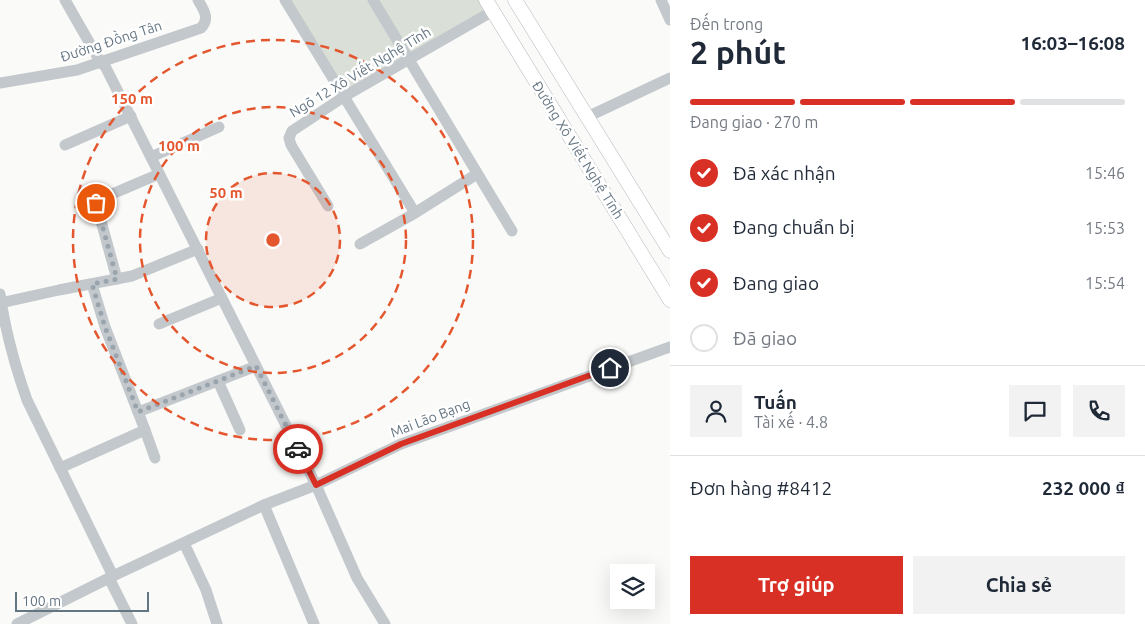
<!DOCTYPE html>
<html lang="vi">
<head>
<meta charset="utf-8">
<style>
	body { margin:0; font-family:Ubuntu,sans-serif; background:#f2f2f3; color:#1f2937; height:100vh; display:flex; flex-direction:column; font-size:19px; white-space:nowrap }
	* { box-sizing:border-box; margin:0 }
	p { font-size:16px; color:#747a83 }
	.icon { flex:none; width:28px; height:28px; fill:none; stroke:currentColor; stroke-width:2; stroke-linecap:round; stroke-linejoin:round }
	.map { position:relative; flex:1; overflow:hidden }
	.details { display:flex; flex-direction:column; background:#fff; width:475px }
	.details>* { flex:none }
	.controls { position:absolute; left:610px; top:564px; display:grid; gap:10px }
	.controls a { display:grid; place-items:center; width:45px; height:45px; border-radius:0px; background:#fff; box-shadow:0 5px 20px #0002; font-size:25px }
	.scale { position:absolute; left:15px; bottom:12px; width:134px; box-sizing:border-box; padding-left:5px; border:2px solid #657683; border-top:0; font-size:14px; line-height:18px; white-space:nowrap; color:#657683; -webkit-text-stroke:4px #fff; paint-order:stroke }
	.pin { position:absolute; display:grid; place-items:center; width:42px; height:42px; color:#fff; margin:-21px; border:2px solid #fff; border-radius:50%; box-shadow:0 1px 5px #0007 }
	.courier { position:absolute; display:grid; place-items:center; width:50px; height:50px; margin:-25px; border:4px solid #d93025; border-radius:50%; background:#fff; color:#222; box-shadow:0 1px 6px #0007 }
	.summary em { font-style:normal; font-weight:700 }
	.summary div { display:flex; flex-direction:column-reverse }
	.summary { display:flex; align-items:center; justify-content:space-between; height:85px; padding:0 20px }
	h1 { font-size:32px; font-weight:700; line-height:38px }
	.bar { display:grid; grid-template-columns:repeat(4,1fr); gap:8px 5px; align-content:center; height:60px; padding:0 20px }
	.bar i { height:6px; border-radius:4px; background:#e0e1e3 }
	.bar .selected { background:#d93025 }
	.bar p { grid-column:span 4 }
	.line { display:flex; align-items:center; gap:12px; padding:0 20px; border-top:1px solid #e0e1e3 }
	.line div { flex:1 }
	.round { display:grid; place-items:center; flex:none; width:52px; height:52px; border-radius:0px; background:#f2f2f3 }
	ol { padding:0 20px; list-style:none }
	li { display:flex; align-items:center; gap:15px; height:55px }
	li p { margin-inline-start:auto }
	li .icon { padding:5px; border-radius:50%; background:#d93025; color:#fff; stroke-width:4 }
	li:last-child { color:#747a83 }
	li i { width:28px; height:28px; border:2px solid #e0e1e3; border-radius:50% }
	.primary-button { display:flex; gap:10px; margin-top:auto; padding:10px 20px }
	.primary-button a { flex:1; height:58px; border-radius:0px; background:#d93025; color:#fff; font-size:20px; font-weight:700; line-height:58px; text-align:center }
	.primary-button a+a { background:#f2f2f3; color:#1f2937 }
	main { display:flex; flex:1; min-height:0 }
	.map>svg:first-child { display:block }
</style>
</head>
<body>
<main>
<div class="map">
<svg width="670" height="624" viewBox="0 0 670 624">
	<rect width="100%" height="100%" fill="#fafaf8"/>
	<path fill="#dadfd7" d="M286 0H486L493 11 345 96Z"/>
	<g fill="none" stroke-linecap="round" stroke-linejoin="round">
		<defs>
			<g id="major">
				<path d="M486 0 670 300"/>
				<path d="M515 0 670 251"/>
			</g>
		</defs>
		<use href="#major" stroke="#b5babe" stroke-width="15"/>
		<g stroke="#c3c8cc" stroke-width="11">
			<path d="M65 0 101 63 105 66 316 485 357 578 385 624"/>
			<path d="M285 0 415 213"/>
			<path d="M373 0 512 231"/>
			<path d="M661 0 670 20"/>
			<path d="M0 83 77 70 201 28C210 19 204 10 198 0"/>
			<path d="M587 117 670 78"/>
			<path d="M65 145 131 116"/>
			<path d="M151 157 219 127"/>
			<path d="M328 206 291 145 289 138 292 131 345 96 493 11"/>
			<path d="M360 244 410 216 477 174"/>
			<path d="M117 279 96 203 98 200 159 174"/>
			<path d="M0 294C5 329 15 366 27 400L113 576"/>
			<path d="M1 303 59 290 132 276 198 249"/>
			<path d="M159 324 222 298"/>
			<path d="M218 381 240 430"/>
			<path d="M138 412 256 366"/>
			<path d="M145 430 155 458"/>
			<path d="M60 468 145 430 105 327 92 284"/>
			<path d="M264 505 314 624"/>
			<path d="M184 543 206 590 217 624"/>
			<path d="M109 578 132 624"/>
			<path d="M17 624 113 576 264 505 316 485 401 444 670 347"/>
		</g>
		<use href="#major" stroke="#fff" stroke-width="14"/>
	</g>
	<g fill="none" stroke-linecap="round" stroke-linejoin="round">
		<path stroke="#99a4ac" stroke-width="5" stroke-dasharray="0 9" d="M96 203 117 279 92 284 105 327 138 412 256 366 298 449"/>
		<path stroke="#d93025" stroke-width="6" d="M298 449 316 485 401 444 610 368"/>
	</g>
	<circle cx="273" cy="240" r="67" fill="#e4572e" fill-opacity=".12"/>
	<g fill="none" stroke="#e4572e" stroke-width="2.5" stroke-dasharray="9 6">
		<circle cx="273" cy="240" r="67"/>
		<circle cx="273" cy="240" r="133"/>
		<circle cx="273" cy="240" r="200"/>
	</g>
	<g text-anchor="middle" stroke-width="5" stroke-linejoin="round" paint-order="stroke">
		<g font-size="14" fill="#657683" stroke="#fff">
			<text transform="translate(111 41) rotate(-18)" y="5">Đường Đồng Tân</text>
			<text transform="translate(360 72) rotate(-31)" y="5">Ngõ 12 Xô Viết Nghệ Tĩnh</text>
			<text transform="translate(578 150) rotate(58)" y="5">Đường Xô Viết Nghệ Tĩnh</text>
			<text transform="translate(430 418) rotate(-21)" y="5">Mai Lão Bạng</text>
		</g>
	</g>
	<circle cx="273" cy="240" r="8" fill="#e4572e" stroke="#fff" stroke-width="2.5"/>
	<g font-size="15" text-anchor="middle" font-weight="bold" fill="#e4572e" stroke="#fff" stroke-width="5" stroke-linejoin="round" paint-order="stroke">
		<text x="132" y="104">150 m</text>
		<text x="179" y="151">100 m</text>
		<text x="226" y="198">50 m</text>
	</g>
</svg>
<div class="controls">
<a><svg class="icon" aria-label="layers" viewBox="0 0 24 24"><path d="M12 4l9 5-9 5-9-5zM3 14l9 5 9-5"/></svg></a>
</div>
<div class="scale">100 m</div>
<div class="pin" style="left:96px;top:203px;background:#ea580c"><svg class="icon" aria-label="bag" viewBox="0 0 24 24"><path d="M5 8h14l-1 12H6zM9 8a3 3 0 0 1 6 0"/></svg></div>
<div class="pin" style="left:610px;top:368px;background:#1f2937"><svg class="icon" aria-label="home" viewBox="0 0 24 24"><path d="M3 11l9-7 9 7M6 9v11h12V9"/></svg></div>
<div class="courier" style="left:298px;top:449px"><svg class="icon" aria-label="car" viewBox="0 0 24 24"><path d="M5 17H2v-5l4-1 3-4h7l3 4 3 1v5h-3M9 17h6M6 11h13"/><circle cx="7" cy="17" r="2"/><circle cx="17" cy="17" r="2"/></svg></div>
</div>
<section class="details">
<div class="summary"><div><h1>2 phút</h1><p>Đến trong</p></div><em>16:03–16:08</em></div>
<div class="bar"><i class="selected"></i><i class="selected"></i><i class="selected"></i><i></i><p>Đang giao · 270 m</p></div>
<ol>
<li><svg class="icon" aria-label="check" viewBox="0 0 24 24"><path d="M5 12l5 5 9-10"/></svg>Đã xác nhận<p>15:46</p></li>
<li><svg class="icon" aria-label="check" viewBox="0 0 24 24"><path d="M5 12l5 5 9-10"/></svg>Đang chuẩn bị<p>15:53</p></li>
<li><svg class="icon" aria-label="check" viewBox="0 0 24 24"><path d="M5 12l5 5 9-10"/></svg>Đang giao<p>15:54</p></li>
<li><i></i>Đã giao</li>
</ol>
<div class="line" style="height:90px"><a class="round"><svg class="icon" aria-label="person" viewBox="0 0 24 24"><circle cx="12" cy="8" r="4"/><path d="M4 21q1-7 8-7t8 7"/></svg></a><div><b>Tuấn</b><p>Tài xế · 4.8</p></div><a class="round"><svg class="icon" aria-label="chat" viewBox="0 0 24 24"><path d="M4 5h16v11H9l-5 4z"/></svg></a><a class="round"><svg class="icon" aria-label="phone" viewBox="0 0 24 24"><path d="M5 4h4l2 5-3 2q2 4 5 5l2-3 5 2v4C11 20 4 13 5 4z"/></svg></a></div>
<div class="line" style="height:65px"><div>Đơn hàng #8412</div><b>232 000 ₫</b></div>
<div class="primary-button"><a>Trợ giúp</a><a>Chia sẻ</a></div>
</section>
</main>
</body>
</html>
